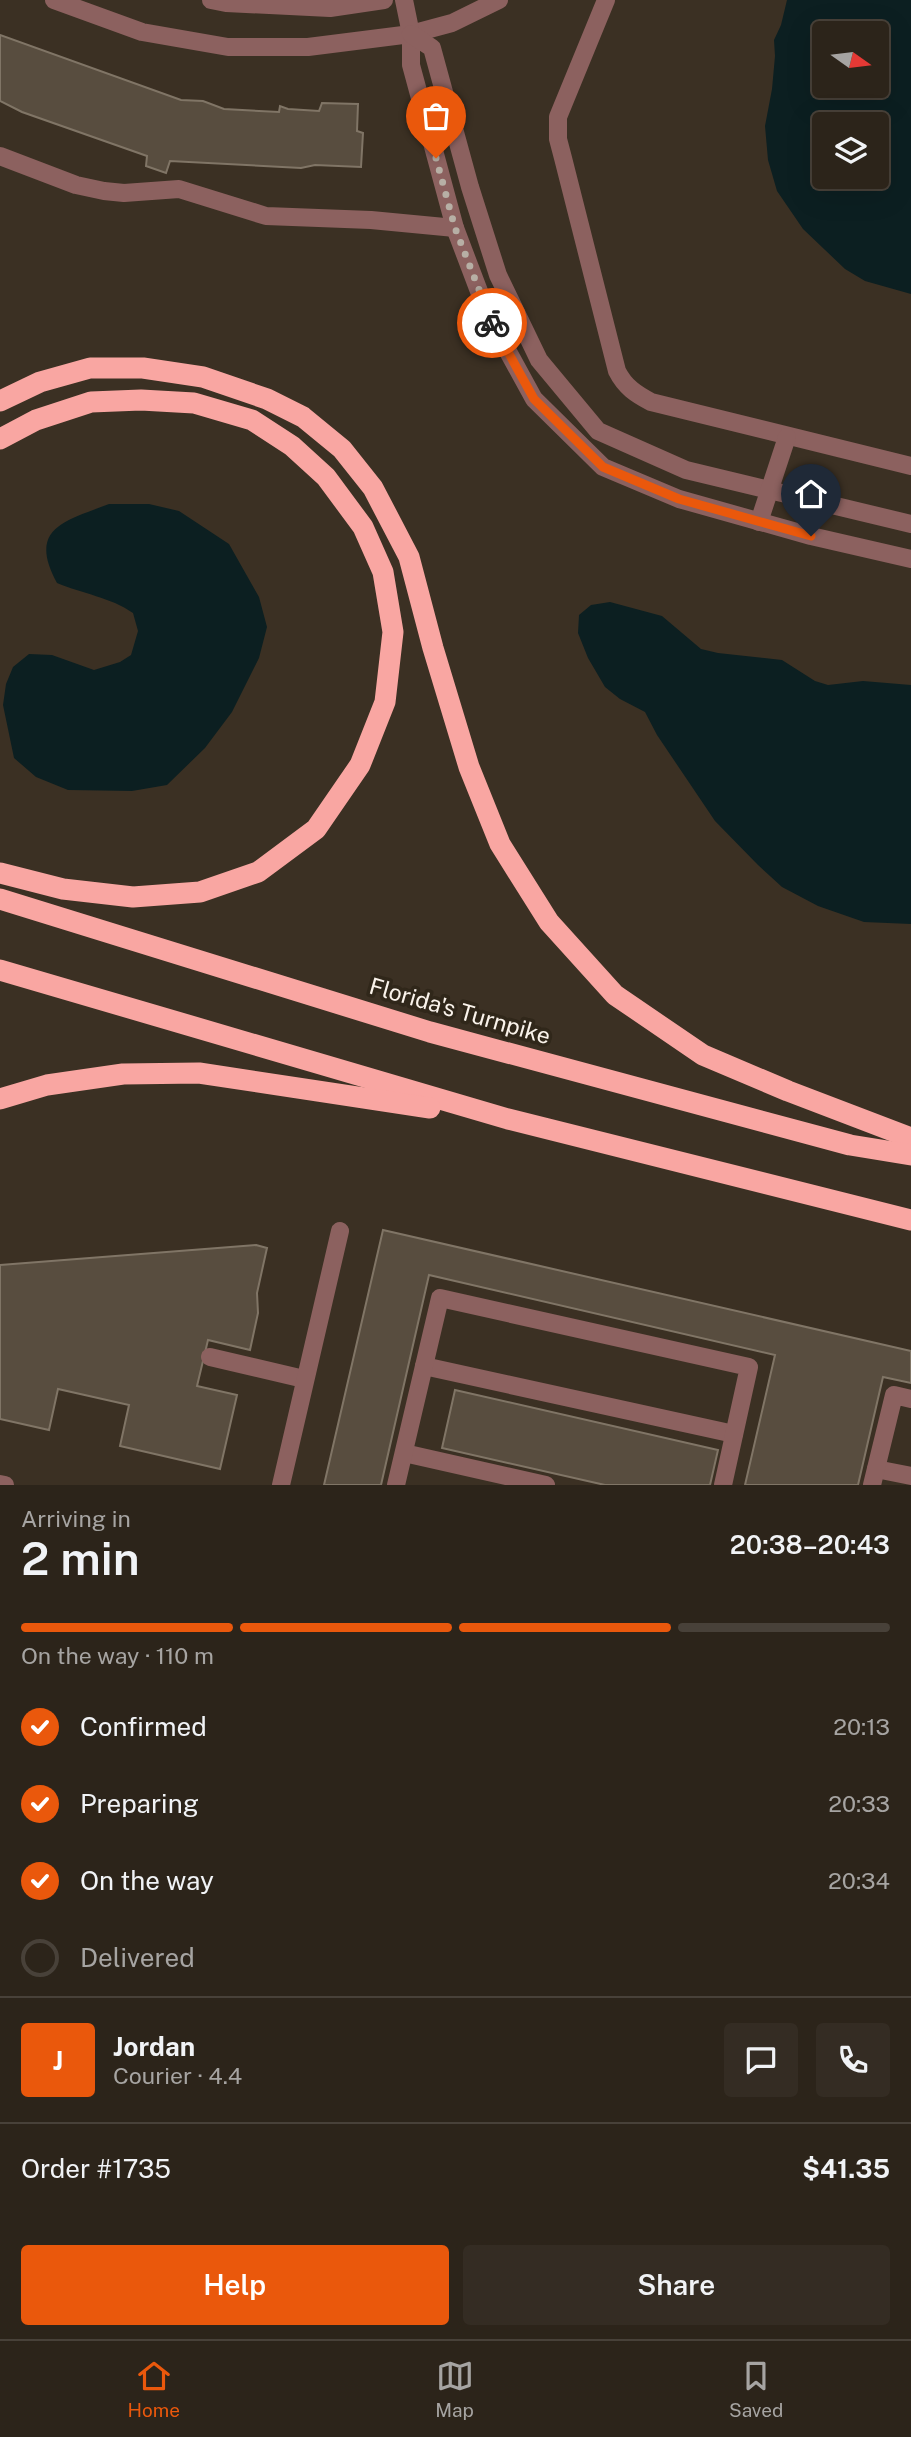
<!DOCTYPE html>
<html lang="en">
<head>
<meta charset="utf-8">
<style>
	body { margin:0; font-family:"Public Sans",sans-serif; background:#342c23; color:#f1f3f6; height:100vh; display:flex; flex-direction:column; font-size:26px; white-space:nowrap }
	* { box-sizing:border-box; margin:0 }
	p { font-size:23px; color:#a6a4a2 }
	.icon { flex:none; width:38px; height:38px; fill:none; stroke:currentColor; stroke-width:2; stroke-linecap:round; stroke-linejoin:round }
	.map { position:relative; height:1485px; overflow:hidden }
	.panel { display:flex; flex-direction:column; background:#2c241a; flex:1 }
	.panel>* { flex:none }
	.needle { width:46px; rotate:104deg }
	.tools { position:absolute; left:812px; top:21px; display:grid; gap:14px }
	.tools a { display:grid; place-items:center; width:77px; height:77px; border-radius:7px; background:#2c241a; box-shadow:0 7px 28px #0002,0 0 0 2px #484139; font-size:35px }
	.pin { position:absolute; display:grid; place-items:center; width:60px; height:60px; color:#fff; margin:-72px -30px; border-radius:50% 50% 50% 0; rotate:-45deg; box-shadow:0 0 7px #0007 }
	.pin .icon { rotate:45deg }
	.courier { position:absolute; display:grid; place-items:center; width:70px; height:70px; margin:-35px; border:5px solid #ea580c; border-radius:50%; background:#fff; color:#222; box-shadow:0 2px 9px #0007 }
	.summary em { font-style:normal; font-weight:600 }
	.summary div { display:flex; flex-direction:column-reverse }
	.summary { display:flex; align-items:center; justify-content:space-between; height:119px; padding:0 21px }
	h1 { font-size:46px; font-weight:600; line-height:52px }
	.bar { display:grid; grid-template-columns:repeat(4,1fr); gap:10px 7px; align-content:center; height:84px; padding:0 21px }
	.bar i { height:9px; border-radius:5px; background:#484139 }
	.bar .on { background:#ea580c }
	.bar p { grid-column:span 4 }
	.line { display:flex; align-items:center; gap:18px; padding:0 21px; border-top:2px solid #484139 }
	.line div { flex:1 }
	.round { display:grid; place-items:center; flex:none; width:74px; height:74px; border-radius:7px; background:#342c23 }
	ol { padding:0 21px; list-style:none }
	li { display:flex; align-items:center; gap:21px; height:77px }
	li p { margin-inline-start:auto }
	li .icon { padding:7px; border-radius:50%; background:#ea580c; color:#fff; stroke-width:4 }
	li:last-child { color:#a6a4a2 }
	li i { width:38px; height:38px; border:4px solid #484139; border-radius:50% }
	.primary-button { display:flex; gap:14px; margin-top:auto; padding:14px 21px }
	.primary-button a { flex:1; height:80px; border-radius:7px; background:#ea580c; color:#fff; font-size:28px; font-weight:600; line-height:80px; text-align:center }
	.primary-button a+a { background:#342c23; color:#f1f3f6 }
	.tabs { display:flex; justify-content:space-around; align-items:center; height:98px; border-top:2px solid #484139; background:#2c241a; font-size:19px; color:#a6a4a2 }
	.tabs a { display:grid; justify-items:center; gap:4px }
	.tabs .on { color:#ea580c }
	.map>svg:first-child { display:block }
</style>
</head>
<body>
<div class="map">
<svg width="911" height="1485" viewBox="0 0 911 1485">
	<rect width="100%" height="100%" fill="#3b3023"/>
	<g fill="#0c1f21" fill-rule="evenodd">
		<path d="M787 0H911V294L865 281 845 269 803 229 777 191 768 160 765 126 772 89 775 56 774 40 781 25ZM824 33H877V86H824ZM824 124H877V177H824Z"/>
		<path d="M109 504H149L179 511 229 544 259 597 267 627 259 658 232 712 205 748 167 785 132 791 68 790 36 777 14 758 3 705 6 684 13 667 29 654 52 655 94 670 120 662 131 655 138 631 133 613C110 597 83 594 57 583 27 528 65 521 109 504Z"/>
		<path d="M610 602 662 616 701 649 718 653 782 660 815 681 828 685 863 681 911 685V924L864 922 818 906 782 887 758 865 715 821 657 735 645 712 620 699 605 687 588 658 578 633 579 615 591 605Z"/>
	</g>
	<g fill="#584d3f" stroke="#807566" stroke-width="2">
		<path d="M0 35 181 100 203 101 224 109 279 112 280 106 288 109 319 111 322 103 358 104 357 131 363 133 361 167 315 165 301 168 170 161 166 173 146 166 147 156 22 112 0 101Z"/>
		<path d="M383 1230 911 1351V1383L883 1377 858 1485H745L775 1355 429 1275 381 1485H324Z"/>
		<path d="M256 1245 267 1248 257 1293 258 1313 250 1350 208 1340 197 1386 237 1395 220 1469 120 1446 129 1405 58 1389 49 1430 0 1419V1265Z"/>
		<path d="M455 1390 718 1450 710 1485H605L442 1448Z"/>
	</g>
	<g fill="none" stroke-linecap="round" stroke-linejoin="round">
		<g stroke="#8c615f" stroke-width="18">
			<path d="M54 0 142 32 228 47H308L411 34 452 23 499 0"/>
			<path d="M211 0 226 3 330 8 384 0"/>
			<path d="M404 0 411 34V65L455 228 488 315 534 399 603 467 679 499 811 536 911 559"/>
			<path d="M606 0 558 117V139L563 158 617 371C625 387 636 394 651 402L911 466"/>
			<path d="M411 34 432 48 470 187 498 275 539 360 598 431 686 470 911 524"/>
			<path d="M0 156 76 185 104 191 124 193 179 189 266 216 371 220 455 228"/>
			<path d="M759 522 787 437"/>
			<path d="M210 1357 304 1379"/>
			<path d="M424 1366 734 1434"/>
			<path d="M404 1453 546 1485"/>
			<path d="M876 1469 911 1476"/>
			<path d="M0 1484 5 1485"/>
			<path d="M281 1485 340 1231"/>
			<path d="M396 1485 440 1298 749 1367 723 1485"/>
			<path d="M872 1485 894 1395 911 1399"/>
		</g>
		<g stroke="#f9a6a2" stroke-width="21">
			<path d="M0 401 40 382 90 368H143L203 377 267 399 303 417 342 449 373 488 409 557 433 648 469 767 500 844 549 922 615 995 703 1055 788 1091 911 1138"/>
			<path d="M0 439 36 420 91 402 141 400 194 403 252 420 292 446 326 477 363 527 383 572 393 632 385 702 360 765 316 829 258 872 200 892 133 897 63 889 0 873"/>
			<path d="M0 899 430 1032 850 1145 911 1155"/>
			<path d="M0 970 508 1119 911 1220"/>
			<path d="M0 1099 47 1085 123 1074 199 1073 430 1108"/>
		</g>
	</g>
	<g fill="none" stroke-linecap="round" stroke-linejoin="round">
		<path stroke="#b7afa5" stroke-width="7" stroke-dasharray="0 12.6" d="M436 158 455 228 492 323"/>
		<path stroke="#ea580c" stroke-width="9" d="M492 323 534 399 603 467 679 499 811 536"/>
	</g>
	<g text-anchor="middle" stroke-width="7" stroke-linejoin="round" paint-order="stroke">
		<g font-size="23" fill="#faf3eb" stroke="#30271a">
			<text transform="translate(460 1011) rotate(16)" y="8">Florida's Turnpike</text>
		</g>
	</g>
</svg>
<div class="tools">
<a><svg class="needle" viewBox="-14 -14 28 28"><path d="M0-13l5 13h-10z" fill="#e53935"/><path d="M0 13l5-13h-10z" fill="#a6a4a2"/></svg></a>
<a><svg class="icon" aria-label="layers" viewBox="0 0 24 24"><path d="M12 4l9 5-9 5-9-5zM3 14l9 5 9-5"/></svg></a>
</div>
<div class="pin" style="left:436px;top:158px;background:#ea580c"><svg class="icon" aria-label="bag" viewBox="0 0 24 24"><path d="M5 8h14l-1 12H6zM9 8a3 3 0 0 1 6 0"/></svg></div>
<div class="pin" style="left:811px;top:536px;background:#1f2937"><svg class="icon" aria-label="home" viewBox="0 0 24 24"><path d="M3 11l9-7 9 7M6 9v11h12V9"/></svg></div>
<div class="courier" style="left:492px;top:323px"><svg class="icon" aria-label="bike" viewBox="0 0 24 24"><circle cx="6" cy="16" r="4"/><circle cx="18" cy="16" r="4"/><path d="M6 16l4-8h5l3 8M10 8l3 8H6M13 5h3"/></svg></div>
</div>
<section class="panel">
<div class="summary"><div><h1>2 min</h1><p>Arriving in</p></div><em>20:38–20:43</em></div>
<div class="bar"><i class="on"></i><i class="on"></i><i class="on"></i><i></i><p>On the way · 110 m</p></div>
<ol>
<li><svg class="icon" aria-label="check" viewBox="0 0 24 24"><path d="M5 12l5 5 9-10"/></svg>Confirmed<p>20:13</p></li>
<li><svg class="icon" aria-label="check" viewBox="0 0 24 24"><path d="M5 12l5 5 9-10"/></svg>Preparing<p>20:33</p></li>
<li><svg class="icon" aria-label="check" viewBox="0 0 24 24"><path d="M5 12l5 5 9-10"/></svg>On the way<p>20:34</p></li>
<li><i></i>Delivered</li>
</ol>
<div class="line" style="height:126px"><b class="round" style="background:#ea580c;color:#fff">J</b><div><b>Jordan</b><p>Courier · 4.4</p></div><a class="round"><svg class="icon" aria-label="chat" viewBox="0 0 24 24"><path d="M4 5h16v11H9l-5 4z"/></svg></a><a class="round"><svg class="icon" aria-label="phone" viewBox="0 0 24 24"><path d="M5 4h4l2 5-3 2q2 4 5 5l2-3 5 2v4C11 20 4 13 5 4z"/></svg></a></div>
<div class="line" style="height:91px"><div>Order #1735</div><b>$41.35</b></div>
<div class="primary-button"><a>Help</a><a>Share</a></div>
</section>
<nav class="tabs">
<a class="on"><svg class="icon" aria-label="home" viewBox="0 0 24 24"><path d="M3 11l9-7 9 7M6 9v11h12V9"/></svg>Home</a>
<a><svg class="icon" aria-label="map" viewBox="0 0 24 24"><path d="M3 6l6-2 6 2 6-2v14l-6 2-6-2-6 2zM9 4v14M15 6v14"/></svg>Map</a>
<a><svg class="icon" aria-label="saved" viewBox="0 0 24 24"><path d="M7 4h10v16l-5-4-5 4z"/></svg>Saved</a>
</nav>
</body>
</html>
